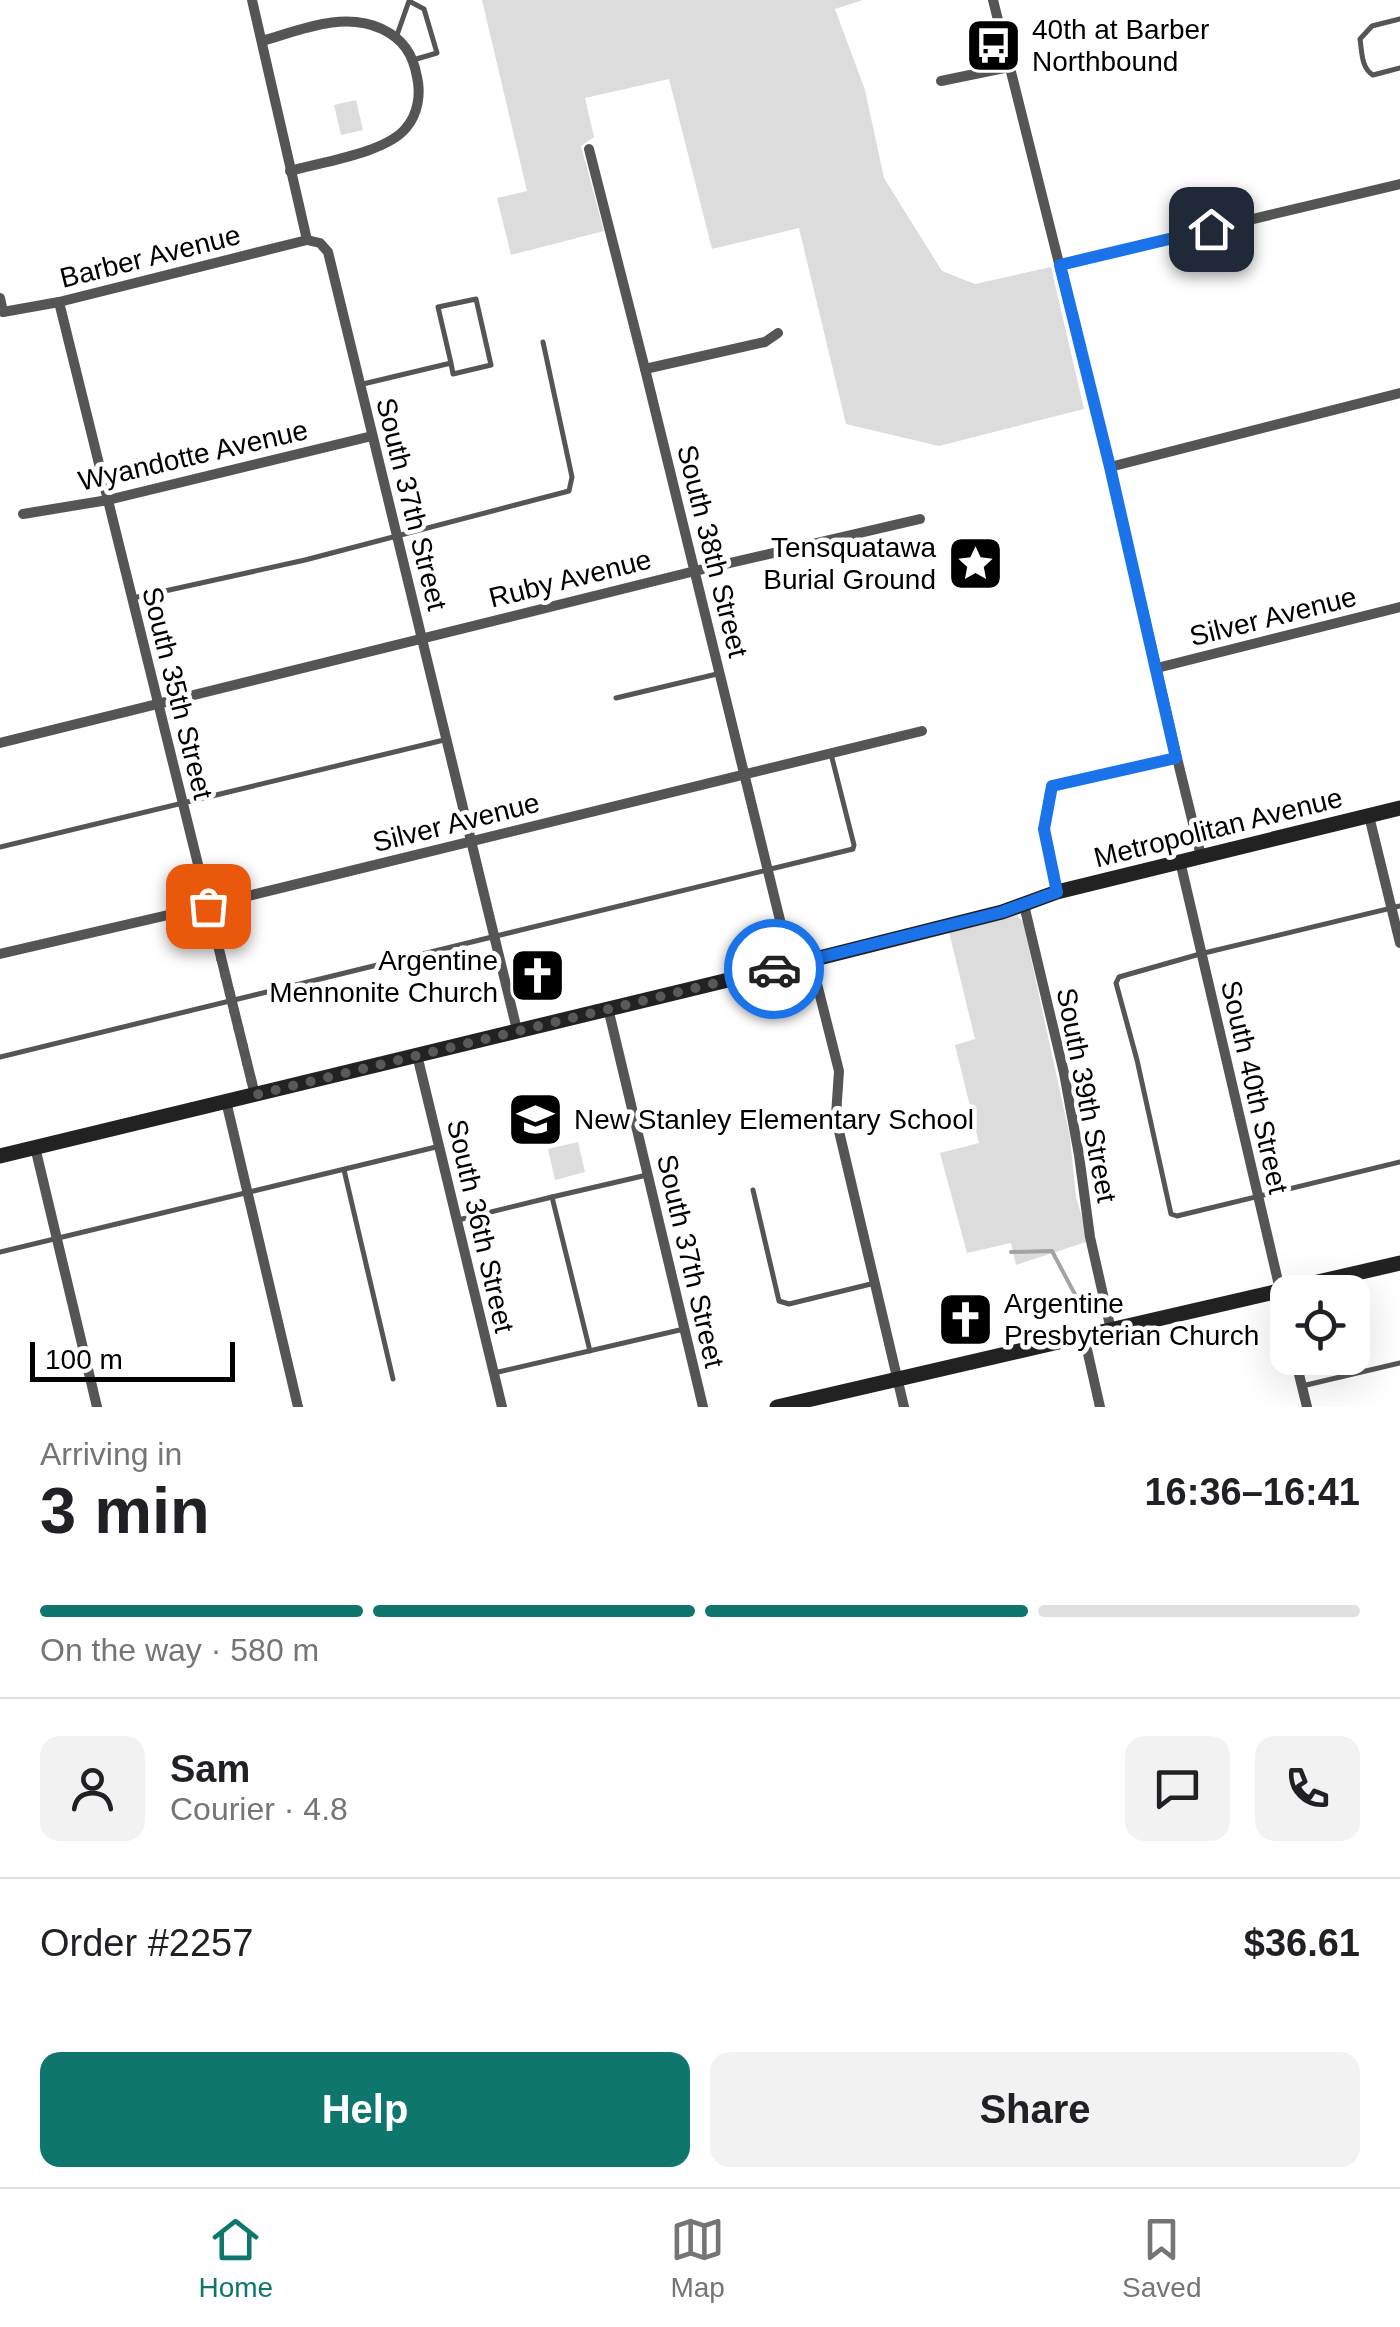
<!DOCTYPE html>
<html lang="en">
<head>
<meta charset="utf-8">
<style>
	body { margin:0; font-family:Helvetica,sans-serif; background:#f2f2f2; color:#202124; height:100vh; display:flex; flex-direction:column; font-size:38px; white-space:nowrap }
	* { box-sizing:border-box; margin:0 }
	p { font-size:32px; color:#757577 }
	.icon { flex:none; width:55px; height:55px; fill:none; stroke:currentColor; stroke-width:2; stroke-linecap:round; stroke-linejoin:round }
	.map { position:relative; height:1407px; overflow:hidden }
	.side { display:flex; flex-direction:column; background:#fff; flex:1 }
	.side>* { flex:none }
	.buttons { position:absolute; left:1270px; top:1275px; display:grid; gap:20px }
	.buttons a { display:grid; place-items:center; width:100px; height:100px; border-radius:20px; background:#fff; box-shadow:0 10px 40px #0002; font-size:50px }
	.scale { position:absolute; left:30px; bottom:25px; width:205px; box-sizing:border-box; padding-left:10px; border:5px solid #000; border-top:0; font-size:28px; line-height:35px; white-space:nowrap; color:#000; -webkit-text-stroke:8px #fff; paint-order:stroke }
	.pin { position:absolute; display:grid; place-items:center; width:85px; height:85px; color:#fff; margin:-42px; border-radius:20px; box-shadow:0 5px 15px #0006 }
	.courier { position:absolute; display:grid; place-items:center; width:100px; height:100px; margin:-50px; border:8px solid #1a73e8; border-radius:50%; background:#fff; color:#222; box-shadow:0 2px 12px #0007 }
	.head em { font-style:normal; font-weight:700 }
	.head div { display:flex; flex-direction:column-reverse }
	.head { display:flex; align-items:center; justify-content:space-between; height:170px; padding:0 40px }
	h1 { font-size:65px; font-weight:700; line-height:75px }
	.bar { display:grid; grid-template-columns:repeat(4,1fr); gap:15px 10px; align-content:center; height:120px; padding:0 40px }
	.bar i { height:12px; border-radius:8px; background:#e0e0e0 }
	.bar .active { background:#0f766e }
	.bar p { grid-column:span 4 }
	.line { display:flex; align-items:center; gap:25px; padding:0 40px; border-top:2px solid #e0e0e0 }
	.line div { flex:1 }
	.round { display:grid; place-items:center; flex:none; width:105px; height:105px; border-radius:20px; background:#f2f2f2 }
	.button { display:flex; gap:20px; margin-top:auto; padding:20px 40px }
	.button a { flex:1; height:115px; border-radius:20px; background:#0f766e; color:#fff; font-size:40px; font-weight:700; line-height:115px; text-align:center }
	.button a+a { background:#f2f2f2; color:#202124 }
	.dock { display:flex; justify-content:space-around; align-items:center; height:140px; border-top:2px solid #e0e0e0; background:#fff; font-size:28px; color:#757577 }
	.dock a { display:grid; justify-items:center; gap:5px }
	.dock .active { color:#0f766e }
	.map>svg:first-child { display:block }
</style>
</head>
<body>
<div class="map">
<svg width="1400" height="1407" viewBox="0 0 1400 1407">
	<rect width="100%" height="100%" fill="#fff"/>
	<g fill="#dcdcdc">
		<path d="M482 0H863L835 9 865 90 884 178 942 271 975 284 1051 267 1084 409 939 446 846 424 799 228 712 249 669 79 585 98 594 137 581 146 604 231 511 255 497 198 527 191Z"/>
		<path d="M356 100 363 130 341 135 334 105Z"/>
		<path d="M1017 915 1023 922 1070 1137 1076 1197 1089 1241 1016 1265 1011 1243 967 1253 940 1153 979 1143 955 1045 975 1039 949 932Z"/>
		<path d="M578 1142 585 1172 555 1180 548 1149Z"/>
	</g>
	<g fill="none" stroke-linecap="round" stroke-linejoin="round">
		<path stroke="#a3a3a3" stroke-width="4" d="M1011 1252 1052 1251 1079 1302"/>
		<g stroke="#555" stroke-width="5">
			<path d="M1400 19 1372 26 1360 39C1362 51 1361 68 1373 75L1400 68"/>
			<path d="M397 35 409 1 424 9 437 53 413 60"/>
			<path d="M363 384 451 363 438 307 476 299 491 365 453 374 451 363"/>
			<path d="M133 598 305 560 569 491 572 477 543 342"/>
			<path d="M616 698 717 674"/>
			<path d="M0 847 444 740"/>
			<path d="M1056 888 1044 829 1047 804 1052 786 1177 758"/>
			<path d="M1400 906 1200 954 1119 977 1116 983 1137 1060 1171 1214 1177 1216 1400 1162"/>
			<path d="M0 1057 853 849 854 845 831 754"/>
			<path d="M344 1170 393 1379"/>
			<path d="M753 1190 779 1301 789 1304 875 1283"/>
			<path d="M458 1220 552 1197"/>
			<path d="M0 1252 436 1147"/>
			<path d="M590 1351 552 1197 647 1175"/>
			<path d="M494 1373 684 1329"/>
			<path d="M1302 1386 1400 1363"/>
		</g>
		<g stroke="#555" stroke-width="10">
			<path d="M252 0 307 240"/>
			<path d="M993 0 1110 467 1177 758 1201 856"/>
			<path d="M262 41C301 30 343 11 382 29 403 39 413 54 417 77 421 94 418 114 406 128 386 153 321 162 290 171"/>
			<path d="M941 81 1009 67"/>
			<path d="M589 149 645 369 791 965"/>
			<path d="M307 240 320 243 328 252 517 1030"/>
			<path d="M1060 265 1400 184"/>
			<path d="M0 298 3 312 59 302 307 240"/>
			<path d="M59 302 255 1095"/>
			<path d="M645 369 765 342 778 333"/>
			<path d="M1110 467 1400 393"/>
			<path d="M23 514 108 500 372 436"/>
			<path d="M1157 668 1400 607"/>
			<path d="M0 743 695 571 920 519"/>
			<path d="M1369 816 1400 943"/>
			<path d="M1180 861 1288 1324"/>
			<path d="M1024 905 1064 1073 1079 1155 1090 1237 1111 1330"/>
			<path d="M0 954 207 906 922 731"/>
			<path d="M811 960 839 1071 836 1115 838 1127 904 1407"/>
			<path d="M608 1008 703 1407"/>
			<path d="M417 1055 502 1407"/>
			<path d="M226 1101 298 1407"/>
			<path d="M35 1147 97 1407"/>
			<path d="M1084 1336 1100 1407"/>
			<path d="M1295 1358 1307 1407"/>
		</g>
		<g stroke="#222" stroke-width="15">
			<path d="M0 1156 811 960 1002 912 1057 892 1400 808"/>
			<path d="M777 1407 1400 1263"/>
		</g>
	</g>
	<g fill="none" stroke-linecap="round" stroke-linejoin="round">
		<path stroke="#595959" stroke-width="10" stroke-dasharray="0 18" d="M208 906 255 1095 774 969"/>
		<path stroke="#1a73e8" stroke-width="12" d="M774 969 1002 912 1057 892 1044 829 1052 786 1176 758 1110 467 1060 265 1211 229"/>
	</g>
	<defs>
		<symbol id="bus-square" viewBox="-11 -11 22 22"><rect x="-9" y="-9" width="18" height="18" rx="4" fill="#000" stroke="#fff"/><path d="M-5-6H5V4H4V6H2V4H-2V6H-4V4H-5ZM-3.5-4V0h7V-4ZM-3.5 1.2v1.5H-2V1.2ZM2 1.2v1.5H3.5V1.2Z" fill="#fff"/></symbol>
		<symbol id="sight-square" viewBox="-11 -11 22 22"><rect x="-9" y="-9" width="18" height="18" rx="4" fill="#000" stroke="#fff"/><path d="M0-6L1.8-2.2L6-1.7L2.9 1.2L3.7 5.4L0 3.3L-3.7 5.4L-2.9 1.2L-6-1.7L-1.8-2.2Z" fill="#fff"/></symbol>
		<symbol id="church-square" viewBox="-11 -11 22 22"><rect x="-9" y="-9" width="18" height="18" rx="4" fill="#000" stroke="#fff"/><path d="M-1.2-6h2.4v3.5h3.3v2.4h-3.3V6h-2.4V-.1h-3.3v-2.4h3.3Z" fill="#fff"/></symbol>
		<symbol id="school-square" viewBox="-11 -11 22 22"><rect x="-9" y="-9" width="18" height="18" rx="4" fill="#000" stroke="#fff"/><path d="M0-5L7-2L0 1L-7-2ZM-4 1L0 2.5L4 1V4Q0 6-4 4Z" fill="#fff"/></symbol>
	</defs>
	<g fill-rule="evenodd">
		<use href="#bus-square" x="962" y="14" width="63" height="63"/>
		<use href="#sight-square" x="944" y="532" width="63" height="63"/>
		<use href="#church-square" x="506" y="944" width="63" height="63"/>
		<use href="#school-square" x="504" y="1088" width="63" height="63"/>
		<use href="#church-square" x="934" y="1288" width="63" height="63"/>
	</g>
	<g text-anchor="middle" stroke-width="9" stroke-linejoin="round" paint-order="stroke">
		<g font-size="28" fill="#000" stroke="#fff" text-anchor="start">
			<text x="1032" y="39">40th at Barber<tspan x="1032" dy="32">Northbound</tspan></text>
			<text x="936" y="557" text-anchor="end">Tensquatawa<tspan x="936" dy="32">Burial Ground</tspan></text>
			<text x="498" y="970" text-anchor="end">Argentine<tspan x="498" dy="32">Mennonite Church</tspan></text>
			<text x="574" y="1129">New Stanley Elementary School</text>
			<text x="1004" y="1313">Argentine<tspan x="1004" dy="32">Presbyterian Church</tspan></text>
		</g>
		<g font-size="28" fill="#000" stroke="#fff">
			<text transform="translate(150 256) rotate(-14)" y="10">Barber Avenue</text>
			<text transform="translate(193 455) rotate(-13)" y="10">Wyandotte Avenue</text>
			<text transform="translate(412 504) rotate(76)" y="10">South 37th Street</text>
			<text transform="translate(713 551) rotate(76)" y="10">South 38th Street</text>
			<text transform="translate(570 578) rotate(-14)" y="10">Ruby Avenue</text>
			<text transform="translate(1273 616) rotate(-14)" y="10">Silver Avenue</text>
			<text transform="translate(178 693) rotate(76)" y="10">South 35th Street</text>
			<text transform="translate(456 822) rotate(-14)" y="10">Silver Avenue</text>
			<text transform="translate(1218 827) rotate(-14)" y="10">Metropolitan Avenue</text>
			<text transform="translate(1255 1087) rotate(77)" y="10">South 40th Street</text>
			<text transform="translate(1087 1095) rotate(79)" y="10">South 39th Street</text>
			<text transform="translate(481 1226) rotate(77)" y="10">South 36th Street</text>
			<text transform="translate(691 1261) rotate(77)" y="10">South 37th Street</text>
		</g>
	</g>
</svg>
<div class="buttons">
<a><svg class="icon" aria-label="locate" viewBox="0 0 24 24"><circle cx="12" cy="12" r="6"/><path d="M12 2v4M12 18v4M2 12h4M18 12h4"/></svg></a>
</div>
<div class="scale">100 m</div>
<div class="pin" style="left:208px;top:906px;background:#ea580c"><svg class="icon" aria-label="bag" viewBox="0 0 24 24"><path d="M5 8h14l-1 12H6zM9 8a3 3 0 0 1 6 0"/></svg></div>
<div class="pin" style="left:1211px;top:229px;background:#1f2937"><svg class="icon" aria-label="home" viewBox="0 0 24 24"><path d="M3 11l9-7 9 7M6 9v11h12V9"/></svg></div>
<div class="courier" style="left:774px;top:969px"><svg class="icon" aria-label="car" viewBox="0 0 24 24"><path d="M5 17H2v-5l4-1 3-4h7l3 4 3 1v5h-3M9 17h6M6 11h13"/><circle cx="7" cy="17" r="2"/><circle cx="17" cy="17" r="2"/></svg></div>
</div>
<section class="side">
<div class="head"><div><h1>3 min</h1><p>Arriving in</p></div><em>16:36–16:41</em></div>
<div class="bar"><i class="active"></i><i class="active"></i><i class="active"></i><i></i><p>On the way · 580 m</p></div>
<div class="line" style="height:180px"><a class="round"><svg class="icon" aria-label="person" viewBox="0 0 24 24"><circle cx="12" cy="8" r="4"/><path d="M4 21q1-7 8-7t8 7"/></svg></a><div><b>Sam</b><p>Courier · 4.8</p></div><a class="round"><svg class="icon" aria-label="chat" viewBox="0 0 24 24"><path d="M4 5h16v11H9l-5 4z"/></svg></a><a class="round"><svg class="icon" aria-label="phone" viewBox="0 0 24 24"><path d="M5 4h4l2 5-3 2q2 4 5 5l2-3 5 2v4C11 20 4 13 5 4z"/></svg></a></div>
<div class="line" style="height:130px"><div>Order #2257</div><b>$36.61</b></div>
<div class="button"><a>Help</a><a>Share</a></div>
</section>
<nav class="dock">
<a class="active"><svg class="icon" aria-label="home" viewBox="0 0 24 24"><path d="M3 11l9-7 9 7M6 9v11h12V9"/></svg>Home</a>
<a><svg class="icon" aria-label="map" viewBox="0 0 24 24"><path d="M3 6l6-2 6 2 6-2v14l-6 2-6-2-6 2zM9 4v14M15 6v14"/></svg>Map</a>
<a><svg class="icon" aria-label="saved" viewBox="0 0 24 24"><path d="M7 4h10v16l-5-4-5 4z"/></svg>Saved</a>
</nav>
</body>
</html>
